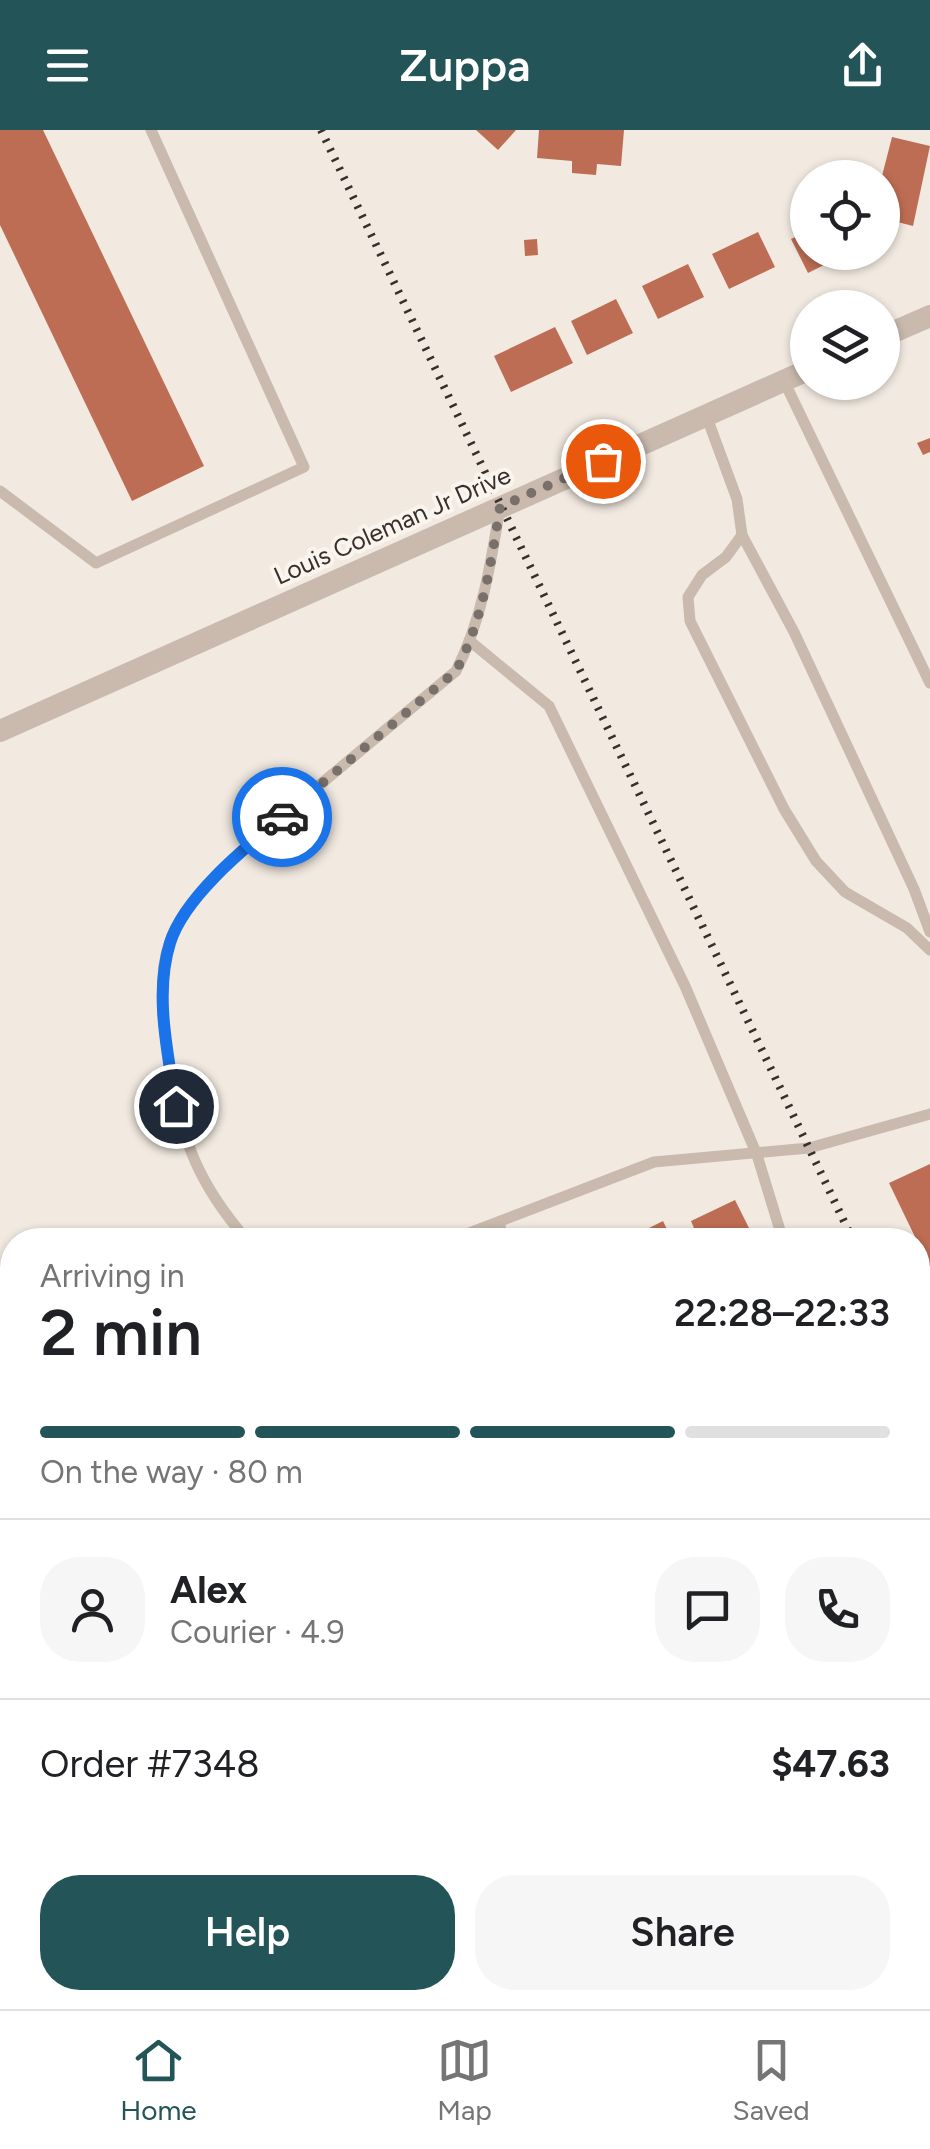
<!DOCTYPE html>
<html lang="en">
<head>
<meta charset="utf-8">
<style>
	body { margin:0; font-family:Figtree,sans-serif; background:#f6f6f6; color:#202124; height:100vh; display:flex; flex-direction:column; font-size:38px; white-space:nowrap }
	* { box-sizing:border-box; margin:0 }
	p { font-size:32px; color:#757577 }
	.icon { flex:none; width:55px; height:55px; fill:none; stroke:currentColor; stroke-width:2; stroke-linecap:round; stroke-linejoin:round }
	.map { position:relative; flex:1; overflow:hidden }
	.sheet { position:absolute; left:0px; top:1098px; width:930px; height:782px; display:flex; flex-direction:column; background:#fff; border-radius:40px 40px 0 0; box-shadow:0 2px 8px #0004 }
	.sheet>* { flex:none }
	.buttons { position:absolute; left:790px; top:30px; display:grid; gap:20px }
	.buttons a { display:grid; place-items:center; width:110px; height:110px; border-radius:50%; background:#fff; box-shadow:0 2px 8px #0004; font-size:50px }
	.pin { position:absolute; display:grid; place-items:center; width:85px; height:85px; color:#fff; margin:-42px; border:5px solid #fff; border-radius:50%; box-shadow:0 2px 10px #0007 }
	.courier { position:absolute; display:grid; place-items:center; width:100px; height:100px; margin:-50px; border:8px solid #1a73e8; border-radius:50%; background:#fff; color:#222; box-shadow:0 2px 12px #0007 }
	.headline em { font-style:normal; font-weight:600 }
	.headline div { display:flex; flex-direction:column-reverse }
	.headline { display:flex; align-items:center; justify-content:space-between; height:170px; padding:0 40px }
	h1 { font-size:65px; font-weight:600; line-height:75px }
	.bar { display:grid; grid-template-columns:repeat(4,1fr); gap:15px 10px; align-content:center; height:120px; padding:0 40px }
	.bar i { height:12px; border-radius:8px; background:#e0e0e0 }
	.bar .current { background:#235457 }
	.bar p { grid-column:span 4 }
	.line { display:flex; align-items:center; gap:25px; padding:0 40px; border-top:2px solid #e0e0e0 }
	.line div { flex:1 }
	.round { display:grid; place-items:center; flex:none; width:105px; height:105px; border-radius:40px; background:#f6f6f6 }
	.primary-button { display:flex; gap:20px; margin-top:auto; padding:20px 40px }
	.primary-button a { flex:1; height:115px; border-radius:40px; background:#235457; color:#fff; font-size:40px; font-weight:600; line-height:115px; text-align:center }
	.primary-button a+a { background:#f6f6f6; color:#202124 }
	header { display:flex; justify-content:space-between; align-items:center; height:130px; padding:0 40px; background:#235457; color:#fff; font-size:45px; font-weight:600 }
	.menu { display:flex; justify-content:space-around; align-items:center; height:140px; border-top:2px solid #e0e0e0; background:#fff; font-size:28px; color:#757577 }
	.menu a { display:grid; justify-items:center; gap:5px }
	.menu .current { color:#235457 }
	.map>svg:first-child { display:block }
</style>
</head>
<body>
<header><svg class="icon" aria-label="menu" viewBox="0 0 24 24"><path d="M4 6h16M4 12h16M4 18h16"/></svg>Zuppa<svg class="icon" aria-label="share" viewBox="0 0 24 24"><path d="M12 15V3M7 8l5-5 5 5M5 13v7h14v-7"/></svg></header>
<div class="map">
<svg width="930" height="1879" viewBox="0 0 930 1879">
	<rect width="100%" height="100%" fill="#f2eae1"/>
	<g fill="#bd6d53">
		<path d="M0 0H43L204 336 132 371 0 95Z"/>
		<path d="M476 0H516L498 20Z"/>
		<path d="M539 0H624L621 36 597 34 596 45 572 43V31L537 28Z"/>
		<path d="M892 7 930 16 913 96 882 88V46Z"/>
		<path d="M808 101V122H850L808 143 791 109Z"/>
		<path d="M758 102 775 137 729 159 712 124Z"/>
		<path d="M537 109 538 125 525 126 524 110Z"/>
		<path d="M688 134 704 167 658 189 642 156Z"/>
		<path d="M616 169 633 203 587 225 571 191Z"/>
		<path d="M555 197 573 233 511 262 494 226Z"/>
		<path d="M930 308V322L923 325 917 313Z"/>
		<path d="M930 1034V1138L889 1053Z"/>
		<path d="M735 1070 749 1098 729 1110H699L691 1091Z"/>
		<path d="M663 1091 672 1110H653L647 1099Z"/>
		<path d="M12 1341V1378L0 1381V1343Z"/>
		<path d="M930 1596V1634L918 1640V1602Z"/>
		<path d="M404 1868H428L433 1879H409Z"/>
		<path d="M532 1868H563L568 1879H540Z"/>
		<path d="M701 1868H727L707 1878Z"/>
		<path d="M805 1869 809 1879H785Z"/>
	</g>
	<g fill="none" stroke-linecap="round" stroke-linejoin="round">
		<g stroke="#c9baad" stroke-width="11">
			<path d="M784 251 930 553"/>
			<path d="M706 285 737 369 742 405 794 502 914 759 930 802"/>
			<path d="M0 361 96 433 304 337 151 0"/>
			<path d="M742 405 726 427 702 445 688 467 690 491 784 679 816 731 845 762 907 798 930 820"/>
			<path d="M471 512 549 576 685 856 757 1025 783 1110"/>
			<path d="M499 1093 504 1110"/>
			<path d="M247 1110C199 1055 182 1011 170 940 164 901 156 849 170 811 191 755 270 697 316 658 363 619 409 580 456 541 482 490 491 433 500 377"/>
			<path d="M451 1110 654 1032 809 1018 930 984"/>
			<path d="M140 1868 145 1879"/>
			<path d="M834 1868 840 1879"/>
		</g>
		<g stroke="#c9baad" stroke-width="22">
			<path d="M882 207 930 186"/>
			<path d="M0 601 808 240"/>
			<path d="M0 1500 12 1494"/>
			<path d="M918 1563 930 1558"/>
			<path d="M485 1868 491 1879"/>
			<path d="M205 1879 231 1868"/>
		</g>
		<g stroke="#382f2b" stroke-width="8" stroke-dasharray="2.5 8" stroke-linecap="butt">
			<path d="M321 0 853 1110"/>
			<path d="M918 1245 930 1270"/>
		</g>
	</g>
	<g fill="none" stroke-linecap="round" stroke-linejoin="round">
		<path stroke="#79706b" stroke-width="10" stroke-dasharray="0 18" d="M282 687 456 541C483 490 491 433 500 377L603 331"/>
		<path stroke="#1a73e8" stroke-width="12" d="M176 976C168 924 154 864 170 813 184 767 246 717 282 687"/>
	</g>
	<g text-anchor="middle" stroke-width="8" stroke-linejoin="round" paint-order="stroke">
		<g font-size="25" fill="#382f2b" stroke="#f9f4ed">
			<text transform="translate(392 395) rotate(-24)" y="9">Louis Coleman Jr Drive</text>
		</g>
	</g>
</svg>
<div class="buttons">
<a><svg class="icon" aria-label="locate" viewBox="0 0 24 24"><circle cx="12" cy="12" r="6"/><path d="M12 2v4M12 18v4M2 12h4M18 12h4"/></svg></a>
<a><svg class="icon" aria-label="layers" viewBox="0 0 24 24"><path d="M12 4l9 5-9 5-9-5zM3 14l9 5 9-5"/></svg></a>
</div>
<div class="pin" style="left:603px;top:331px;background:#ea580c"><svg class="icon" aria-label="bag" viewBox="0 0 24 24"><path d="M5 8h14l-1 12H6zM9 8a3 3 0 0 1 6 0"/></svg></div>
<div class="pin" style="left:176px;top:976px;background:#1f2937"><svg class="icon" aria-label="home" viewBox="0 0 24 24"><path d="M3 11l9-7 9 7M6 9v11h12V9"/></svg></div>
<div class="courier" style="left:282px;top:687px"><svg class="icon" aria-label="car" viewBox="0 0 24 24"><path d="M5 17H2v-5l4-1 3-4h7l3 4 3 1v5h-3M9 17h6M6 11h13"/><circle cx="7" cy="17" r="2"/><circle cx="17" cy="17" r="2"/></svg></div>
<section class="sheet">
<div class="headline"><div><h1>2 min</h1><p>Arriving in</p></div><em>22:28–22:33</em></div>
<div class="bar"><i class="current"></i><i class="current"></i><i class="current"></i><i></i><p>On the way · 80 m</p></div>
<div class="line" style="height:180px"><a class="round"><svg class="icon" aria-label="person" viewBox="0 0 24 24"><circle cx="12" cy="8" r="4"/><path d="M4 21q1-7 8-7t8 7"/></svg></a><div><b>Alex</b><p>Courier · 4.9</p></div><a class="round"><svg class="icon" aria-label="chat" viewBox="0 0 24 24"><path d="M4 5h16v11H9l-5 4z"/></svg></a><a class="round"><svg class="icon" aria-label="phone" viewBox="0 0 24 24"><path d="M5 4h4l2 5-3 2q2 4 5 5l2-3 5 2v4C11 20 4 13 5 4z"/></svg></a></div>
<div class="line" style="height:130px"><div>Order #7348</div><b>$47.63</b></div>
<div class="primary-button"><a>Help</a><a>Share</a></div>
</section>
</div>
<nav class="menu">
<a class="current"><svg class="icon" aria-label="home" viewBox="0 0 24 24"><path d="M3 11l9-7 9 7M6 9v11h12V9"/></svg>Home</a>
<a><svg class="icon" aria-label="map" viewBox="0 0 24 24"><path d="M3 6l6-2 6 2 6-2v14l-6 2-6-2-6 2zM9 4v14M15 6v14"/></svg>Map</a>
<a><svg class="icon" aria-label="saved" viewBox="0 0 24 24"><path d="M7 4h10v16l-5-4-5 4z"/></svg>Saved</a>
</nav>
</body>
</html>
